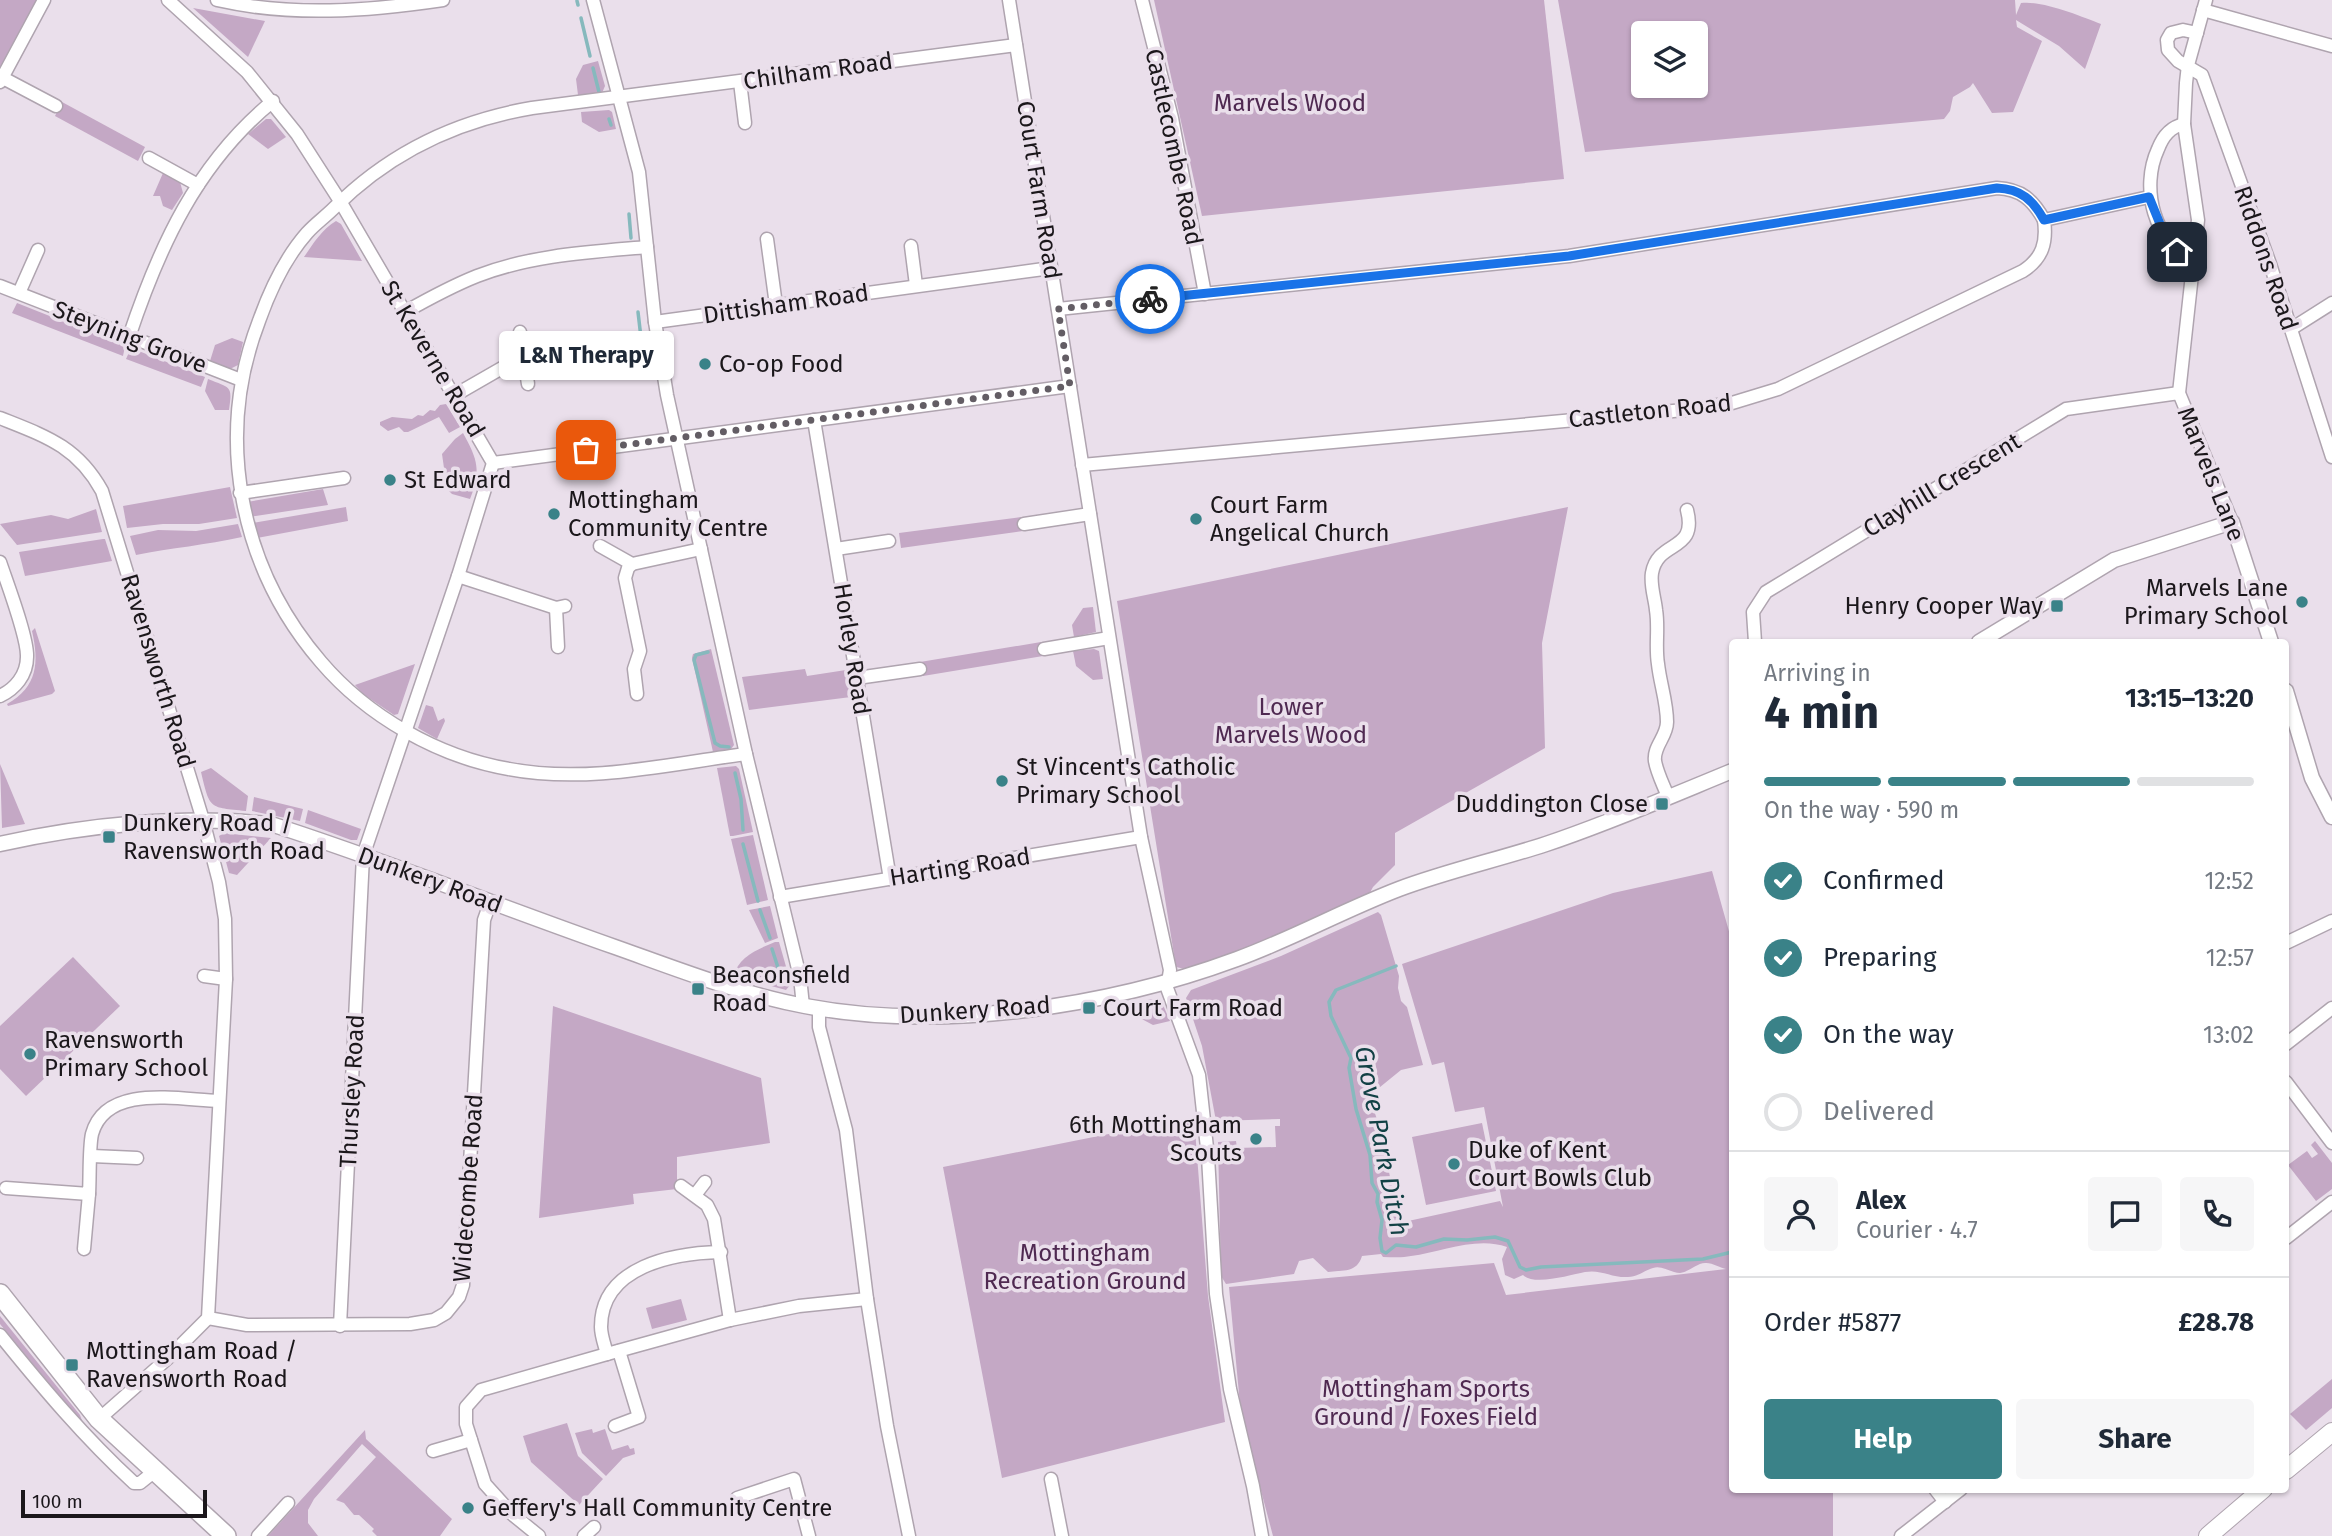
<!DOCTYPE html>
<html lang="en">
<head>
<meta charset="utf-8">
<style>
	body { margin:0; font-family:"Fira Sans",sans-serif; background:#f6f6f7; color:#1f2937; height:100vh; display:flex; flex-direction:column; font-size:26px; white-space:nowrap }
	* { box-sizing:border-box; margin:0 }
	p { font-size:23px; color:#747a83 }
	.icon { flex:none; width:38px; height:38px; fill:none; stroke:currentColor; stroke-width:2; stroke-linecap:round; stroke-linejoin:round }
	.map { position:relative; flex:1; overflow:hidden }
	.sheet { position:absolute; left:1729px; top:639px; width:560px; height:854px; display:flex; flex-direction:column; background:#fff; border-radius:7px; box-shadow:0 2px 5px #0004 }
	.sheet>* { flex:none }
	.buttons { position:absolute; left:1631px; top:21px; display:grid; gap:14px }
	.buttons a { display:grid; place-items:center; width:77px; height:77px; border-radius:7px; background:#fff; box-shadow:0 2px 5px #0004; font-size:35px }
	.scale { position:absolute; left:21px; bottom:18px; width:186px; box-sizing:border-box; padding-left:7px; border:4px solid #1b171b; border-top:0; font-size:19px; line-height:24px; white-space:nowrap; color:#1b171b; -webkit-text-stroke:5px #eadfeb; paint-order:stroke }
	.pin { position:absolute; display:grid; place-items:center; width:60px; height:60px; color:#fff; margin:-30px; border-radius:14px; box-shadow:0 4px 10px #0006 }
	.courier { position:absolute; display:grid; place-items:center; width:70px; height:70px; margin:-35px; border:5px solid #1a73e8; border-radius:50%; background:#fff; color:#222; box-shadow:0 2px 9px #0007 }
	.bubble { position:absolute; height:49px; border-radius:7px; background:#fff; box-shadow:0 2px 5px #0004; font-size:23px; font-weight:700; line-height:49px; text-align:center }
	.head em { font-style:normal; font-weight:700 }
	.head div { display:flex; flex-direction:column-reverse }
	.head { display:flex; align-items:center; justify-content:space-between; height:119px; padding:0 35px }
	h1 { font-size:46px; font-weight:700; line-height:52px }
	.bar { display:grid; grid-template-columns:repeat(4,1fr); gap:10px 7px; align-content:center; height:84px; padding:0 35px }
	.bar i { height:9px; border-radius:5px; background:#e0e1e3 }
	.bar .current { background:#3a8288 }
	.bar p { grid-column:span 4 }
	.line { display:flex; align-items:center; gap:18px; padding:0 35px; border-top:2px solid #e0e1e3 }
	.line div { flex:1 }
	.round { display:grid; place-items:center; flex:none; width:74px; height:74px; border-radius:7px; background:#f6f6f7 }
	ol { padding:0 35px; list-style:none }
	li { display:flex; align-items:center; gap:21px; height:77px }
	li p { margin-inline-start:auto }
	li .icon { padding:7px; border-radius:50%; background:#3a8288; color:#fff; stroke-width:4 }
	li:last-child { color:#747a83 }
	li i { width:38px; height:38px; border:4px solid #e0e1e3; border-radius:50% }
	.action { display:flex; gap:14px; margin-top:auto; padding:14px 35px }
	.action a { flex:1; height:80px; border-radius:7px; background:#3a8288; color:#fff; font-size:28px; font-weight:700; line-height:80px; text-align:center }
	.action a+a { background:#f6f6f7; color:#1f2937 }
	.map>svg:first-child { display:block }
</style>
</head>
<body>
<div class="map">
<svg width="2332" height="1536" viewBox="0 0 2332 1536">
	<rect width="100%" height="100%" fill="#eadfeb"/>
	<g fill="#c4a8c5" fill-rule="evenodd">
		<path d="M0 0H37L0 69Z"/>
		<path d="M1154 0H1544L1564 179 1202 216Z"/>
		<path d="M1558 0H2015L2016 15 2021 3C2041 0 2081 16 2101 24L2085 69 2059 46 2016 20 2017 27 2042 41 2013 112 1992 113 1973 83 1970 87 1953 97 1950 111 1944 119 1585 152ZM1643 33H1696V86H1643Z"/>
		<path d="M193 8 265 21 248 57Z"/>
		<path d="M598 61 605 86 602 93 578 95 576 79 583 65Z"/>
		<path d="M62 102 145 147 138 161 55 116Z"/>
		<path d="M609 110 612 112 616 129 599 132 582 122 581 112Z"/>
		<path d="M266 119H271L286 137 268 149 248 134Z"/>
		<path d="M163 173 180 182 183 193 172 210 163 206 160 196H153Z"/>
		<path d="M336 221 341 224 362 261 304 257C313 244 322 229 336 221Z"/>
		<path d="M17 303 125 346 123 356 12 313Z"/>
		<path d="M232 338 243 342 238 365 230 369 210 361 215 345Z"/>
		<path d="M131 348 205 377 201 387 126 359Z"/>
		<path d="M208 379C230 388 233 385 229 410H215L205 391Z"/>
		<path d="M446 404 460 427 449 433 439 417 408 432H404L399 427 388 431 380 425V422L392 417 412 419 418 415 423 416 430 410 435 411 440 405Z"/>
		<path d="M463 433C478 460 481 471 470 499L452 494 447 489 442 454 455 439Z"/>
		<path d="M230 487 237 518 199 524H163L127 528 123 506Z"/>
		<path d="M323 489 328 505 249 517 247 502Z"/>
		<path d="M346 507 348 521 257 538 252 523Z"/>
		<path d="M1568 507 1542 643 1545 748 1395 833V865L1373 887 1366 900 1283 937 1185 969 1176 967 1117 601Z"/>
		<path d="M96 509 102 532 17 545 0 524 51 515 68 519Z"/>
		<path d="M1021 517 1023 531 901 548 899 533Z"/>
		<path d="M238 524 242 537C206 545 171 548 136 555L130 536 158 530 196 531Z"/>
		<path d="M103 539H105L112 561 25 576 19 552Z"/>
		<path d="M1093 607 1096 632 1074 637 1072 625 1083 608Z"/>
		<path d="M35 628 55 691 52 694 8 706 7 704C38 687 39 662 32 631Z"/>
		<path d="M1041 642 1043 656 923 676 920 662Z"/>
		<path d="M711 649 734 745 731 749 713 752 692 658 693 654Z"/>
		<path d="M1094 649 1099 651 1103 679 1093 680 1076 666 1073 651Z"/>
		<path d="M415 664 398 714 394 715 363 694 355 685Z"/>
		<path d="M805 669 807 676 846 670 851 697 749 710 742 677Z"/>
		<path d="M426 705 433 707 438 721 444 718 445 721 437 739 418 728Z"/>
		<path d="M0 764 25 824 2 828Z"/>
		<path d="M736 766 739 769 753 832 733 836H730L717 768Z"/>
		<path d="M211 768 248 796 246 811C209 807 210 810 201 772Z"/>
		<path d="M254 797 303 809 300 821 252 811Z"/>
		<path d="M308 810 361 829 357 840H351L305 823Z"/>
		<path d="M224 833 271 838 237 875 229 873 219 836Z"/>
		<path d="M753 835 768 900 747 905 731 839Z"/>
		<path d="M1712 871 1732 942V1489H1833V1536H1273L1241 1415 1229 1287 1494 1263 1506 1295 1726 1269C1721 1268 1711 1262 1705 1263 1697 1263 1689 1272 1680 1273 1671 1273 1662 1265 1653 1268 1645 1270 1638 1277 1628 1277 1612 1278 1601 1269 1585 1272 1570 1275 1534 1286 1523 1275L1514 1279 1505 1275 1502 1259 1507 1247C1477 1236 1441 1252 1411 1256 1402 1258 1392 1257 1383 1257L1381 1254 1362 1256C1357 1273 1343 1270 1328 1272L1313 1258 1299 1261 1294 1274 1226 1284 1221 1276 1218 1142 1236 1141 1237 1148 1276 1147 1275 1126H1280V1119L1216 1121 1202 1046 1186 998 1191 990 1281 956 1378 912 1381 915 1399 976 1398 988 1401 1001 1407 1007 1423 1065 1401 1070 1369 1096 1381 1131 1399 1223 1500 1201 1503 1207 1484 1107 1455 1112 1444 1062 1432 1065 1402 964 1613 893Z"/>
		<path d="M770 906 778 938 765 943 749 910Z"/>
		<path d="M775 942H779L791 984 786 990 734 976C738 957 758 949 775 942Z"/>
		<path d="M73 957 120 1006 26 1096 0 1069V1026Z"/>
		<path d="M1160 998 1170 1021 1153 1025 1138 1017 1134 1002Z"/>
		<path d="M553 1006 761 1078 770 1143 677 1157V1189L633 1194 634 1204 539 1218Z"/>
		<path d="M1194 1117 1208 1296 1225 1422 1002 1478 943 1167Z"/>
		<path d="M1482 1123 1496 1191 1426 1205 1412 1137Z"/>
		<path d="M2315 1141 2332 1163V1189L2316 1201 2288 1165 2307 1151 2312 1158 2318 1154 2311 1145Z"/>
		<path d="M681 1299 687 1320 652 1329 646 1308Z"/>
		<path d="M0 1316 80 1415 84 1426 0 1324Z"/>
		<path d="M2332 1379V1408L2306 1430 2290 1414Z"/>
		<path d="M567 1423 578 1456 603 1479 579 1505 531 1462 523 1436Z"/>
		<path d="M592 1429 593 1433 605 1429 612 1450 628 1445 630 1449 634 1448 635 1454 623 1458 606 1476 582 1453 575 1433Z"/>
		<path d="M365 1430 366 1439 452 1519 440 1536H377L372 1531 374 1529 359 1515H354L344 1503 336 1500 376 1457 362 1444 314 1499 308 1510V1523L318 1536H268Z"/>
	</g>
	<g fill="none" stroke-linecap="round" stroke-linejoin="round">
		<g stroke="#86b9bd" stroke-width="3.5">
			<path d="M577 1 578 5"/>
			<path d="M581 18 590 56"/>
			<path d="M593 68 599 92"/>
			<path d="M609 119 611 125"/>
			<path d="M629 214 631 238"/>
			<path d="M638 312 643 355"/>
			<path d="M708 652 696 655 694 660 715 743 720 746 729 747"/>
			<path d="M735 773 741 799 743 830"/>
			<path d="M743 844 758 901"/>
			<path d="M760 910 770 938"/>
			<path d="M772 949 783 983"/>
			<path d="M1396 966 1336 990 1329 1002 1331 1016 1351 1058 1349 1068 1356 1109 1370 1155 1372 1183 1378 1194 1377 1202 1382 1220 1380 1238 1382 1251 1386 1253 1396 1245 1416 1247 1444 1239 1467 1240 1495 1237 1508 1241 1520 1267 1526 1270 1541 1267 1703 1259 1732 1252"/>
		</g>
		<defs>
			<g id="minor">
				<path d="M168 0 247 72 297 134 340 201 493 463 458 576 363 856 340 1326"/>
				<path d="M217 0C292 17 368 11 443 0"/>
				<path d="M593 0 639 172 655 322 667 395 746 754 800 977 803 1006"/>
				<path d="M1009 0 1141 837 1170 970 1167 988 1199 1075 1208 1157 1216 1294 1230 1389 1253 1486 1262 1536"/>
				<path d="M1142 0 1172 118 1205 294"/>
				<path d="M2206 0 2188 65 2186 83 2184 124 2198 220 2179 393 2232 522"/>
				<path d="M2203 10 2332 46"/>
				<path d="M2197 33 2183 30 2171 33 2167 40 2168 50 2178 61 2202 75 2270 264 2332 457"/>
				<path d="M3 78 56 106"/>
				<path d="M0 82 44 0"/>
				<path d="M740 82 745 123"/>
				<path d="M2184 124C2170 127 2163 136 2158 149 2140 188 2154 243 2194 261"/>
				<path d="M149 158 198 185"/>
				<path d="M767 239 776 305"/>
				<path d="M911 246 916 285"/>
				<path d="M0 286 241 380"/>
				<path d="M19 293 38 250"/>
				<path d="M1058 309 1569 256 1997 188C2021 189 2033 200 2044 220"/>
				<path d="M405 312C428 299 452 286 477 276 531 255 590 252 647 247"/>
				<path d="M655 322 1051 268"/>
				<path d="M2291 329 2332 303"/>
				<path d="M520 332 528 384"/>
				<path d="M129 337C159 247 197 163 273 101"/>
				<path d="M455 395 509 364 524 360"/>
				<path d="M0 418C45 436 77 446 102 491L203 820 219 882 225 919 226 979 208 1318 167 1359 99 1419"/>
				<path d="M814 420 890 879"/>
				<path d="M493 463 1070 386"/>
				<path d="M1082 465 1684 410 1732 403 1778 389 2023 271C2043 258 2047 242 2044 220L2149 197"/>
				<path d="M240 493 344 478"/>
				<path d="M1024 524 1090 514"/>
				<path d="M600 546 632 564 701 549"/>
				<path d="M836 549 889 541"/>
				<path d="M0 562C7 583 28 638 27 657 27 675 15 689 0 696"/>
				<path d="M632 564 628 568 625 578 640 651 634 669 637 694"/>
				<path d="M458 576 556 608"/>
				<path d="M1755 642 1753 612 1766 592 2066 409 2179 393"/>
				<path d="M558 647 556 608 565 606"/>
				<path d="M1044 649 1109 638"/>
				<path d="M857 678 920 669"/>
				<path d="M746 754C669 764 587 784 509 769 438 757 367 716 321 662 240 568 214 438 259 321 270 290 285 258 307 233 315 224 325 217 334 208 389 153 455 121 532 108L1016 45"/>
				<path d="M1668 797C1664 786 1657 773 1655 761 1653 746 1667 737 1667 722 1667 702 1660 683 1658 664 1655 646 1659 628 1656 610 1655 599 1650 585 1652 573 1658 539 1698 553 1687 510"/>
				<path d="M780 897 1141 837"/>
				<path d="M2286 943 2332 921"/>
				<path d="M204 976 226 979"/>
				<path d="M819 1008V1027L846 1130 867 1299 887 1426 909 1536"/>
				<path d="M2286 1044 2332 1008"/>
				<path d="M2286 1082 2332 1143"/>
				<path d="M92 1156 137 1158"/>
				<path d="M681 1186 707 1205 714 1219 730 1320"/>
				<path d="M6 1188 89 1194C90 1178 89 1147 92 1134 106 1083 180 1100 219 1101"/>
				<path d="M695 1195 705 1182"/>
				<path d="M2286 1238 2332 1202"/>
				<path d="M84 1249 89 1194"/>
				<path d="M721 1252C674 1253 601 1266 601 1327 601 1336 605 1346 607 1354L730 1320 799 1306 867 1299"/>
				<path d="M208 1318 247 1325 410 1324 434 1320 446 1313 459 1297 463 1285 484 920 490 903"/>
				<path d="M0 1335C42 1387 84 1437 134 1483H140L155 1471"/>
				<path d="M615 1426 639 1417 619 1351"/>
				<path d="M433 1451 471 1440"/>
				<path d="M1051 1479 1062 1536"/>
				<path d="M1935 1489 1945 1502"/>
				<path d="M737 1498 794 1479 809 1536"/>
				<path d="M258 1536 288 1503"/>
				<path d="M539 1536 512 1514 485 1484 466 1424V1407L481 1390 607 1354"/>
				<path d="M584 1536 594 1527"/>
				<path d="M1901 1536 1961 1489"/>
			</g>
			<g id="tertiary">
				<path d="M1979 642 2114 560 2232 522 2271 642"/>
				<path d="M2286 691 2312 778 2332 817"/>
				<path d="M0 844C84 825 189 814 274 825 389 862 501 907 615 947 677 969 740 994 805 1006 942 1032 1107 1007 1237 959 1292 939 1344 910 1399 889 1447 871 1497 860 1546 844 1609 823 1671 796 1732 771"/>
			</g>
			<g id="secondary">
				<path d="M2286 1470 2332 1432"/>
				<path d="M2208 1536 2263 1489"/>
			</g>
			<path id="primary" d="M0 1294 99 1419 226 1536"/>
		</defs>
		<use href="#minor" stroke="#afa4af" stroke-width="15"/>
		<use href="#tertiary" stroke="#afa4af" stroke-width="17"/>
		<use href="#secondary" stroke="#afa4af" stroke-width="20"/>
		<use href="#primary" stroke="#afa4af" stroke-width="22"/>
		<use href="#minor" stroke="#fff" stroke-width="12"/>
		<use href="#tertiary" stroke="#fff" stroke-width="14"/>
		<use href="#secondary" stroke="#fff" stroke-width="18"/>
		<use href="#primary" stroke="#fff" stroke-width="19"/>
	</g>
	<g fill="none" stroke-linecap="round" stroke-linejoin="round">
		<path stroke="#635d64" stroke-width="7" stroke-dasharray="0 12.6" d="M586 450 1070 386 1058 309 1150 299"/>
		<path stroke="#1a73e8" stroke-width="9" d="M1150 299 1569 256 1997 188C2021 189 2033 200 2044 220L2149 197 2160 224 2177 252"/>
	</g>
	<g fill="#3a8288" stroke="#eadfeb" stroke-width="2.5">
		<circle cx="705" cy="364" r="7"/>
		<circle cx="390" cy="480" r="7"/>
		<circle cx="554" cy="514" r="7"/>
		<circle cx="1196" cy="519" r="7"/>
		<circle cx="2302" cy="602" r="7"/>
		<rect x="2050" y="599" width="14" height="14" rx="3.5"/>
		<circle cx="1002" cy="781" r="7"/>
		<rect x="1655" y="797" width="14" height="14" rx="3.5"/>
		<rect x="102" y="830" width="14" height="14" rx="3.5"/>
		<rect x="691" y="982" width="14" height="14" rx="3.5"/>
		<rect x="1082" y="1001" width="14" height="14" rx="3.5"/>
		<circle cx="30" cy="1054" r="7"/>
		<circle cx="1256" cy="1139" r="7"/>
		<circle cx="1454" cy="1164" r="7"/>
		<rect x="65" y="1358" width="14" height="14" rx="3.5"/>
		<circle cx="468" cy="1508" r="7"/>
	</g>
	<g text-anchor="middle" stroke-width="7" stroke-linejoin="round" paint-order="stroke">
		<g font-size="24" fill="#1b171b" stroke="#eadfeb">
			<text transform="translate(818 71) rotate(-8)" y="8">Chilham Road</text>
			<text transform="translate(1174 147) rotate(78)" y="8">Castlecombe Road</text>
			<text transform="translate(1039 190) rotate(81)" y="8">Court Farm Road</text>
			<text transform="translate(2266 258) rotate(71)" y="8">Riddons Road</text>
			<text transform="translate(786 304) rotate(-8)" y="8">Dittisham Road</text>
			<text transform="translate(130 337) rotate(21)" y="8">Steyning Grove</text>
			<text transform="translate(433 359) rotate(59)" y="8">St Keverne Road</text>
			<text transform="translate(1650 411) rotate(-6)" y="8">Castleton Road</text>
			<text transform="translate(2211 474) rotate(68)" y="8">Marvels Lane</text>
			<text transform="translate(1942 485) rotate(-31)" y="8">Clayhill Crescent</text>
			<text transform="translate(852 649) rotate(81)" y="8">Horley Road</text>
			<text transform="translate(158 671) rotate(73)" y="8">Ravensworth Road</text>
			<text transform="translate(960 867) rotate(-9)" y="8">Harting Road</text>
			<text transform="translate(430 880) rotate(20)" y="8">Dunkery Road</text>
			<text transform="translate(975 1010) rotate(-4)" y="8">Dunkery Road</text>
			<text transform="translate(352 1091) rotate(-87)" y="8">Thursley Road</text>
			<text transform="translate(468 1188) rotate(-86)" y="8">Widecombe Road</text>
		</g>
		<g font-size="24" fill="#4f2951" stroke="#eadfeb">
			<text x="1290" y="111">Marvels Wood</text>
			<text x="1291" y="715">Lower<tspan x="1291" dy="28">Marvels Wood</tspan></text>
			<text x="1085" y="1261">Mottingham<tspan x="1085" dy="28">Recreation Ground</tspan></text>
			<text x="1426" y="1397">Mottingham Sports<tspan x="1426" dy="28">Ground / Foxes Field</tspan></text>
		</g>
		<g font-size="24" fill="#1b171b" stroke="#eadfeb" text-anchor="start">
			<text x="719" y="372">Co-op Food</text>
			<text x="404" y="488">St Edward</text>
			<text x="568" y="508">Mottingham<tspan x="568" dy="28">Community Centre</tspan></text>
			<text x="1210" y="513">Court Farm<tspan x="1210" dy="28">Angelical Church</tspan></text>
			<text x="2288" y="596" text-anchor="end">Marvels Lane<tspan x="2288" dy="28">Primary School</tspan></text>
			<text x="2043" y="614" text-anchor="end">Henry Cooper Way</text>
			<text x="1016" y="775">St Vincent's Catholic<tspan x="1016" dy="28">Primary School</tspan></text>
			<text x="1648" y="812" text-anchor="end">Duddington Close</text>
			<text x="123" y="831">Dunkery Road /<tspan x="123" dy="28">Ravensworth Road</tspan></text>
			<text x="712" y="983">Beaconsfield<tspan x="712" dy="28">Road</tspan></text>
			<text x="1103" y="1016">Court Farm Road</text>
			<text x="44" y="1048">Ravensworth<tspan x="44" dy="28">Primary School</tspan></text>
			<text x="1242" y="1133" text-anchor="end">6th Mottingham<tspan x="1242" dy="28">Scouts</tspan></text>
			<text x="1468" y="1158">Duke of Kent<tspan x="1468" dy="28">Court Bowls Club</tspan></text>
			<text x="86" y="1359">Mottingham Road /<tspan x="86" dy="28">Ravensworth Road</tspan></text>
			<text x="482" y="1516">Geffery's Hall Community Centre</text>
		</g>
		<g font-size="26" font-style="italic" fill="#124145" stroke="#eadfeb">
			<text transform="translate(1382 1141) rotate(79)" y="9">Grove Park Ditch</text>
		</g>
	</g>
</svg>
<div class="buttons">
<a><svg class="icon" aria-label="layers" viewBox="0 0 24 24"><path d="M12 4l9 5-9 5-9-5zM3 14l9 5 9-5"/></svg></a>
</div>
<div class="scale">100 m</div>
<div class="pin" style="left:586px;top:450px;background:#ea580c"><svg class="icon" aria-label="bag" viewBox="0 0 24 24"><path d="M5 8h14l-1 12H6zM9 8a3 3 0 0 1 6 0"/></svg></div>
<div class="pin" style="left:2177px;top:252px;background:#1f2937"><svg class="icon" aria-label="home" viewBox="0 0 24 24"><path d="M3 11l9-7 9 7M6 9v11h12V9"/></svg></div>
<div class="courier" style="left:1150px;top:299px"><svg class="icon" aria-label="bike" viewBox="0 0 24 24"><circle cx="6" cy="16" r="4"/><circle cx="18" cy="16" r="4"/><path d="M6 16l4-8h5l3 8M10 8l3 8H6M13 5h3"/></svg></div>
<div class="bubble" style="left:499px;top:331px;width:175px">L&amp;N Therapy</div>
<section class="sheet">
<div class="head"><div><h1>4 min</h1><p>Arriving in</p></div><em>13:15–13:20</em></div>
<div class="bar"><i class="current"></i><i class="current"></i><i class="current"></i><i></i><p>On the way · 590 m</p></div>
<ol>
<li><svg class="icon" aria-label="check" viewBox="0 0 24 24"><path d="M5 12l5 5 9-10"/></svg>Confirmed<p>12:52</p></li>
<li><svg class="icon" aria-label="check" viewBox="0 0 24 24"><path d="M5 12l5 5 9-10"/></svg>Preparing<p>12:57</p></li>
<li><svg class="icon" aria-label="check" viewBox="0 0 24 24"><path d="M5 12l5 5 9-10"/></svg>On the way<p>13:02</p></li>
<li><i></i>Delivered</li>
</ol>
<div class="line" style="height:126px"><a class="round"><svg class="icon" aria-label="person" viewBox="0 0 24 24"><circle cx="12" cy="8" r="4"/><path d="M4 21q1-7 8-7t8 7"/></svg></a><div><b>Alex</b><p>Courier · 4.7</p></div><a class="round"><svg class="icon" aria-label="chat" viewBox="0 0 24 24"><path d="M4 5h16v11H9l-5 4z"/></svg></a><a class="round"><svg class="icon" aria-label="phone" viewBox="0 0 24 24"><path d="M5 4h4l2 5-3 2q2 4 5 5l2-3 5 2v4C11 20 4 13 5 4z"/></svg></a></div>
<div class="line" style="height:91px"><div>Order #5877</div><b>£28.78</b></div>
<div class="action"><a>Help</a><a>Share</a></div>
</section>
</div>
</body>
</html>
